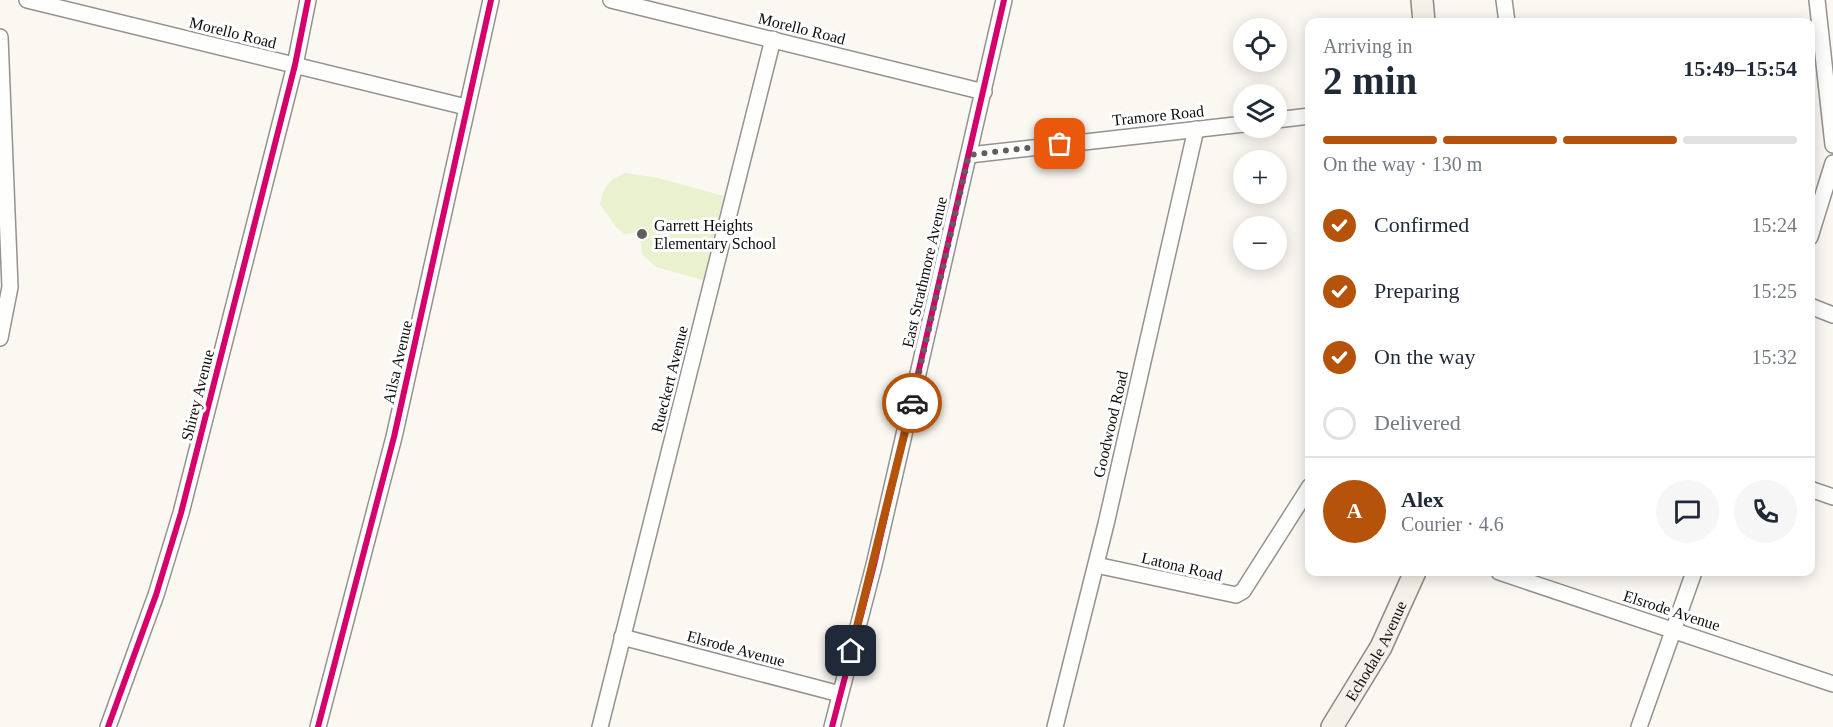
<!DOCTYPE html>
<html lang="en">
<head>
<meta charset="utf-8">
<style>
	body { margin:0; font-family:"Times New Roman",serif; background:#f6f6f7; color:#1f2937; height:100vh; display:flex; flex-direction:column; font-size:22px; white-space:nowrap }
	* { box-sizing:border-box; margin:0 }
	p { font-size:20px; color:#747a83 }
	.icon { flex:none; width:33px; height:33px; fill:none; stroke:currentColor; stroke-width:2; stroke-linecap:round; stroke-linejoin:round }
	.map { position:relative; flex:1; overflow:hidden }
	.panel { position:absolute; left:1305px; top:18px; width:510px; height:558px; display:flex; flex-direction:column; background:#fff; border-radius:12px; box-shadow:0 3px 15px #0003 }
	.panel>* { flex:none }
	.fabs { position:absolute; left:1233px; top:18px; display:grid; gap:12px }
	.fabs a { display:grid; place-items:center; width:54px; height:54px; border-radius:50%; background:#fff; box-shadow:0 3px 15px #0003; font-size:30px }
	.pin { position:absolute; display:grid; place-items:center; width:51px; height:51px; color:#fff; margin:-26px; border-radius:12px; box-shadow:0 3px 9px #0006 }
	.courier { position:absolute; display:grid; place-items:center; width:60px; height:60px; margin:-30px; border:4px solid #b45309; border-radius:50%; background:#fff; color:#222; box-shadow:0 2px 8px #0007 }
	.overview em { font-style:normal; font-weight:800 }
	.overview div { display:flex; flex-direction:column-reverse }
	.overview { display:flex; align-items:center; justify-content:space-between; height:102px; padding:0 18px }
	h1 { font-size:39px; font-weight:800; line-height:45px }
	.bar { display:grid; grid-template-columns:repeat(4,1fr); gap:9px 6px; align-content:center; height:72px; padding:0 18px }
	.bar i { height:8px; border-radius:4px; background:#e0e1e3 }
	.bar .active { background:#b45309 }
	.bar p { grid-column:span 4 }
	.line { display:flex; align-items:center; gap:15px; padding:0 18px; border-top:2px solid #e0e1e3 }
	.line div { flex:1 }
	.round { display:grid; place-items:center; flex:none; width:63px; height:63px; border-radius:32px; background:#f6f6f7 }
	ol { padding:0 18px; list-style:none }
	li { display:flex; align-items:center; gap:18px; height:66px }
	li p { margin-inline-start:auto }
	li .icon { padding:6px; border-radius:50%; background:#b45309; color:#fff; stroke-width:4 }
	li:last-child { color:#747a83 }
	li i { width:33px; height:33px; border:3px solid #e0e1e3; border-radius:50% }
	.map>svg:first-child { display:block }
</style>
</head>
<body>
<div class="map">
<svg width="1833" height="727" viewBox="0 0 1833 727">
	<rect width="100%" height="100%" fill="#fbf7f1"/>
	<path fill="#e9f1cf" d="M625 173 658 178 724 196 703 280 656 267 642 254 640 232 625 234 617 228 600 204C604 187 608 180 625 173Z"/>
	<g fill="none" stroke-linecap="round" stroke-linejoin="round">
		<defs>
			<g id="street">
				<path d="M27 0 466 107"/>
				<path d="M611 0 984 92"/>
				<path d="M1504 0 1507 22"/>
				<path d="M1817 0 1833 145"/>
				<path d="M0 37 10 287 0 338"/>
				<path d="M1276 120 1310 116"/>
				<path d="M969 155 1244 124"/>
				<path d="M1810 237 1833 163"/>
				<path d="M1810 306 1833 315"/>
				<path d="M1810 489 1833 497"/>
				<path d="M1096 565 1236 595 1243 591 1310 486"/>
				<path d="M1499 572 1833 684"/>
				<path d="M622 637 840 694"/>
				<path d="M108 727 156 595 181 513 295 65 308 0"/>
				<path d="M318 727 394 437 491 0"/>
				<path d="M600 727 773 39"/>
				<path d="M832 727 874 565 1004 0"/>
				<path d="M1055 727 1106 524 1196 129"/>
				<path d="M1639 727 1694 572"/>
			</g>
			<g id="secondary">
				<path d="M1422 0 1424 22"/>
				<path id="s1" d="M1332 727 1381 647 1415 572"/>
			</g>
		</defs>
		<use href="#street" stroke="#949290" stroke-width="18"/>
		<use href="#secondary" stroke="#8b8986" stroke-width="24"/>
		<use href="#street" stroke="#fefefd" stroke-width="15"/>
		<use href="#secondary" stroke="#f5f1e8" stroke-width="21"/>
		<defs>
			<g id="cycleway">
				<path d="M108 727 156 595 181 513 295 65 308 0"/>
				<path d="M318 727 394 437 491 0"/>
				<path d="M832 727 874 565 1004 0"/>
			</g>
		</defs>
		<use href="#cycleway" stroke="#fff" stroke-width="10"/>
		<use href="#cycleway" stroke="#d6006c" stroke-width="6"/>
	</g>
	<g fill="none" stroke-linecap="round" stroke-linejoin="round">
		<path stroke="#605f5d" stroke-width="6" stroke-dasharray="0 10.8" d="M912 403 969 155 1060 144"/>
		<path stroke="#b45309" stroke-width="8" d="M851 651 912 403"/>
	</g>
	<circle fill="#605f5d" stroke="#fff" stroke-width="2" cx="642" cy="234" r="6"/>
	<g text-anchor="middle" stroke-width="6" stroke-linejoin="round" paint-order="stroke">
		<g font-size="16" fill="#0d0d0d" stroke="#fff">
			<text transform="translate(802 28) rotate(14)" y="6">Morello Road</text>
			<text transform="translate(233 32) rotate(14)" y="6">Morello Road</text>
			<text transform="translate(1158 115) rotate(-6)" y="6">Tramore Road</text>
			<text transform="translate(924 272) rotate(-77)" y="6">East Strathmore Avenue</text>
			<text transform="translate(397 362) rotate(-77)" y="6">Ailsa Avenue</text>
			<text transform="translate(669 379) rotate(-76)" y="6">Rueckert Avenue</text>
			<text transform="translate(197 395) rotate(-76)" y="6">Shirey Avenue</text>
			<text transform="translate(1110 424) rotate(-77)" y="6">Goodwood Road</text>
			<text transform="translate(1182 566) rotate(13)" y="6">Latona Road</text>
			<text transform="translate(1672 610) rotate(18)" y="6">Elsrode Avenue</text>
			<text transform="translate(736 648) rotate(15)" y="6">Elsrode Avenue</text>
			<text dy="6" stroke="none"><textPath href="#s1" startOffset="88">Echodale Avenue</textPath></text>
		</g>
		<g font-size="16" fill="#0d0d0d" stroke="#fff" text-anchor="start">
			<text x="654" y="231">Garrett Heights<tspan x="654" dy="18">Elementary School</tspan></text>
		</g>
	</g>
</svg>
<div class="fabs">
<a><svg class="icon" aria-label="locate" viewBox="0 0 24 24"><circle cx="12" cy="12" r="6"/><path d="M12 2v4M12 18v4M2 12h4M18 12h4"/></svg></a>
<a><svg class="icon" aria-label="layers" viewBox="0 0 24 24"><path d="M12 4l9 5-9 5-9-5zM3 14l9 5 9-5"/></svg></a>
<a>+</a>
<a>−</a>
</div>
<div class="pin" style="left:1060px;top:144px;background:#ea580c"><svg class="icon" aria-label="bag" viewBox="0 0 24 24"><path d="M5 8h14l-1 12H6zM9 8a3 3 0 0 1 6 0"/></svg></div>
<div class="pin" style="left:851px;top:651px;background:#1f2937"><svg class="icon" aria-label="home" viewBox="0 0 24 24"><path d="M3 11l9-7 9 7M6 9v11h12V9"/></svg></div>
<div class="courier" style="left:912px;top:403px"><svg class="icon" aria-label="car" viewBox="0 0 24 24"><path d="M5 17H2v-5l4-1 3-4h7l3 4 3 1v5h-3M9 17h6M6 11h13"/><circle cx="7" cy="17" r="2"/><circle cx="17" cy="17" r="2"/></svg></div>
<section class="panel">
<div class="overview"><div><h1>2 min</h1><p>Arriving in</p></div><em>15:49–15:54</em></div>
<div class="bar"><i class="active"></i><i class="active"></i><i class="active"></i><i></i><p>On the way · 130 m</p></div>
<ol>
<li><svg class="icon" aria-label="check" viewBox="0 0 24 24"><path d="M5 12l5 5 9-10"/></svg>Confirmed<p>15:24</p></li>
<li><svg class="icon" aria-label="check" viewBox="0 0 24 24"><path d="M5 12l5 5 9-10"/></svg>Preparing<p>15:25</p></li>
<li><svg class="icon" aria-label="check" viewBox="0 0 24 24"><path d="M5 12l5 5 9-10"/></svg>On the way<p>15:32</p></li>
<li><i></i>Delivered</li>
</ol>
<div class="line" style="height:108px"><b class="round" style="background:#b45309;color:#fff">A</b><div><b>Alex</b><p>Courier · 4.6</p></div><a class="round"><svg class="icon" aria-label="chat" viewBox="0 0 24 24"><path d="M4 5h16v11H9l-5 4z"/></svg></a><a class="round"><svg class="icon" aria-label="phone" viewBox="0 0 24 24"><path d="M5 4h4l2 5-3 2q2 4 5 5l2-3 5 2v4C11 20 4 13 5 4z"/></svg></a></div>
</section>
</div>
</body>
</html>
